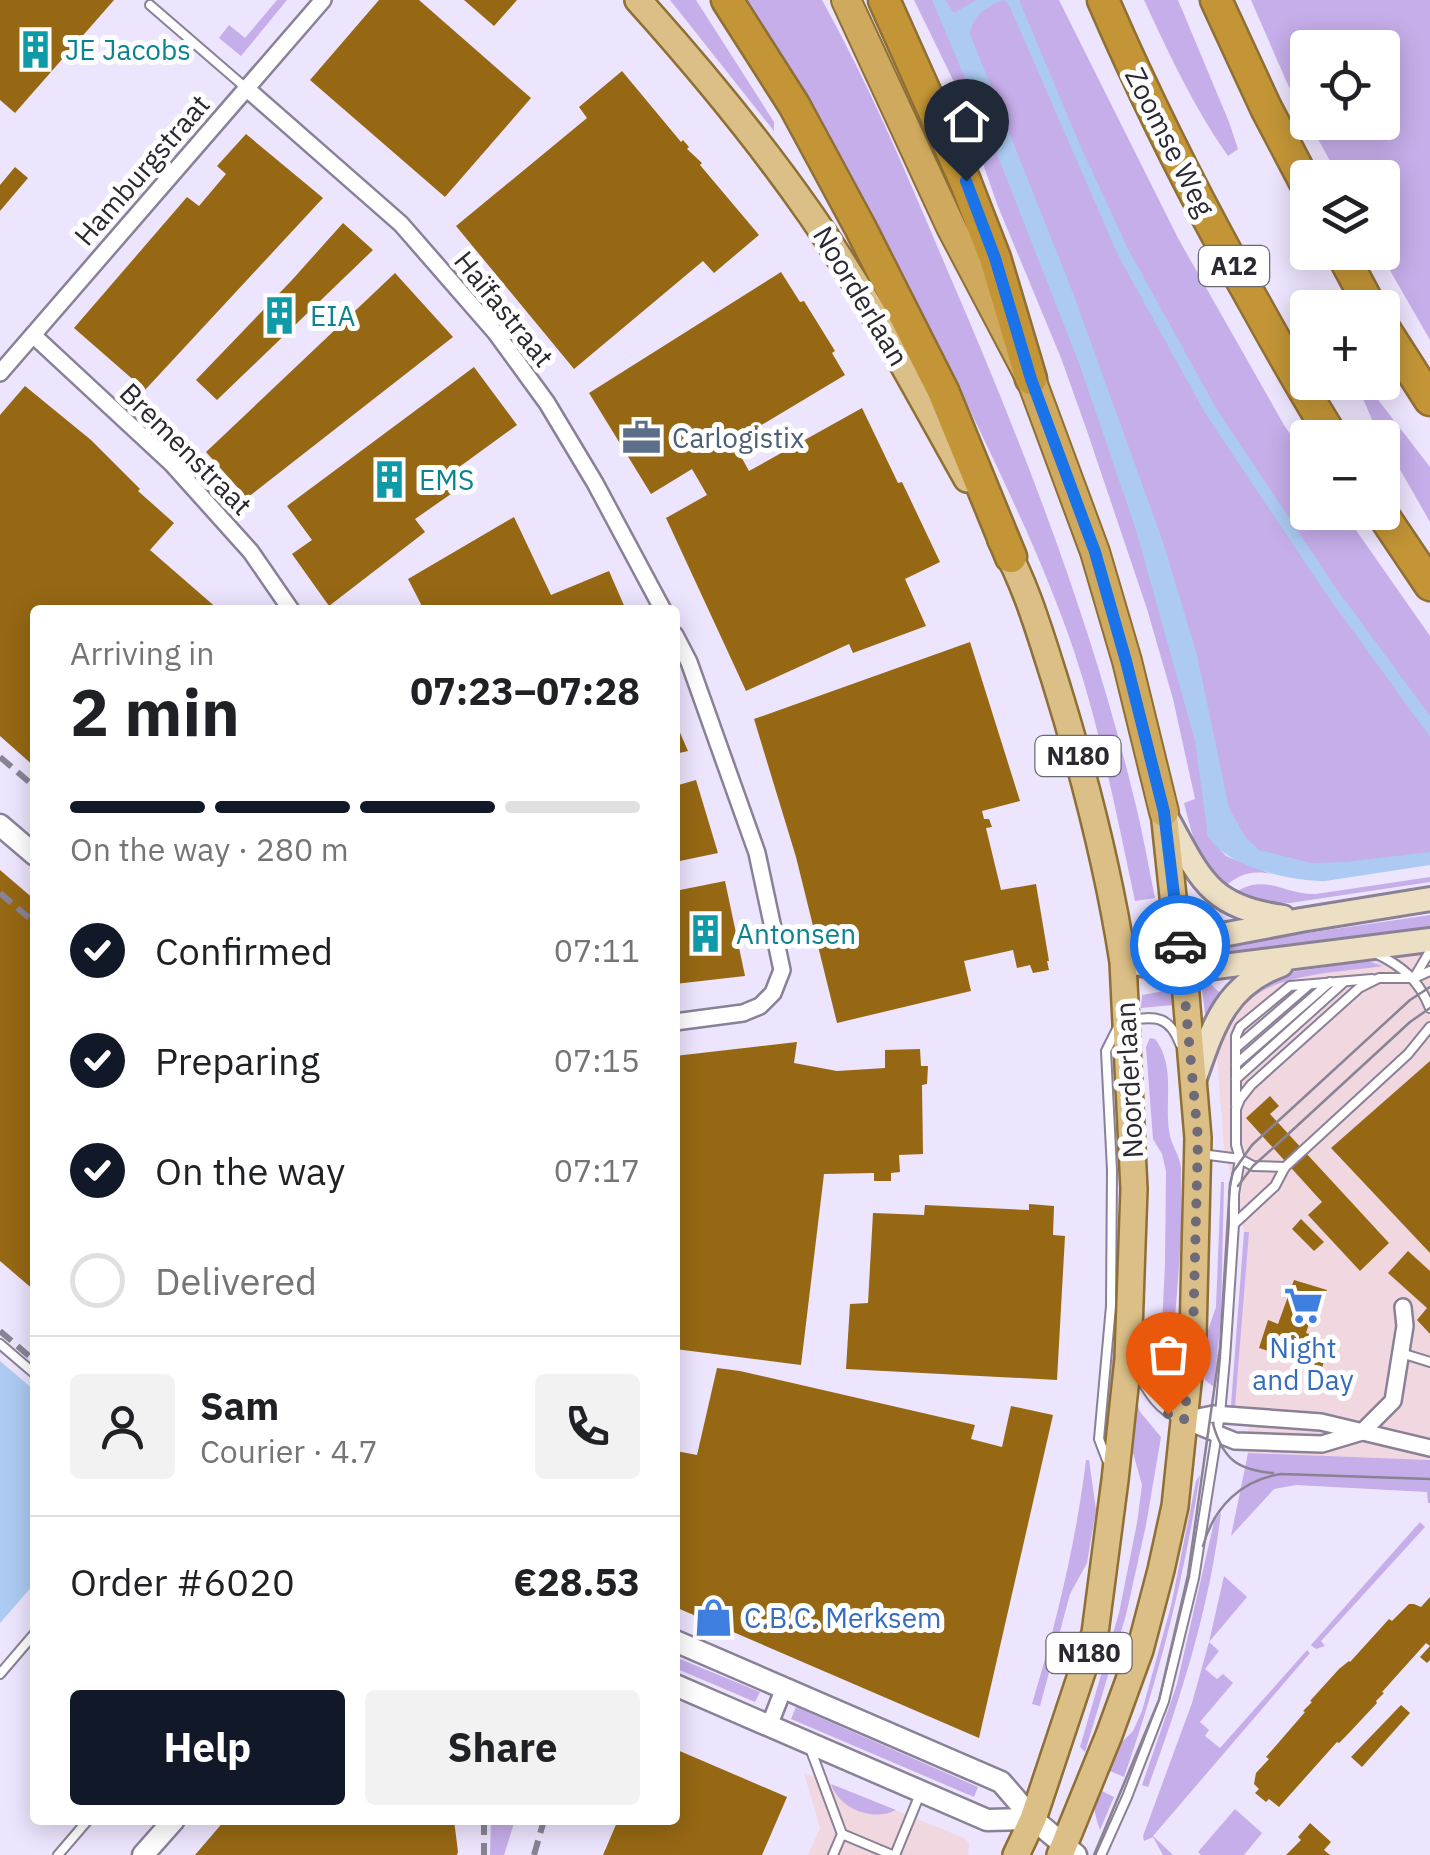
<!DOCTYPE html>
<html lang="en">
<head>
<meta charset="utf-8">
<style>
	body { margin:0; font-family:"IBM Plex Sans",sans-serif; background:#f2f2f2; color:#202124; height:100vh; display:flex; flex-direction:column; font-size:38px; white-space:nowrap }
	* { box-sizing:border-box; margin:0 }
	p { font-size:32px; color:#757577 }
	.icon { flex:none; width:55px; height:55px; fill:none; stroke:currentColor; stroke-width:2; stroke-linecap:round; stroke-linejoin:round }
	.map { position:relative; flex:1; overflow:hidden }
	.sheet { position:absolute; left:30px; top:605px; width:650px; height:1220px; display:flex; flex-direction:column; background:#fff; border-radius:10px; box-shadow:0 5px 25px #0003 }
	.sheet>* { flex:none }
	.tools { position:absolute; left:1290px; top:30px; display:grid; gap:20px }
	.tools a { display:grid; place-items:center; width:110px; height:110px; border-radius:10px; background:#fff; box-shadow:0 5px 25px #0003; font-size:50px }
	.pin { position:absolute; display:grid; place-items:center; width:85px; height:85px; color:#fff; margin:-102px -42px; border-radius:50% 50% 50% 0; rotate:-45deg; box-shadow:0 0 10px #0007 }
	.pin .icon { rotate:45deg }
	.courier { position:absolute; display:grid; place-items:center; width:100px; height:100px; margin:-50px; border:8px solid #1a73e8; border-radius:50%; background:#fff; color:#222; box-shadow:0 2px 12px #0007 }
	.overview em { font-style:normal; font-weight:700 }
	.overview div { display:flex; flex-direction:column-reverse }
	.overview { display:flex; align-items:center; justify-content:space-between; height:170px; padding:0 40px }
	h1 { font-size:65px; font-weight:700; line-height:75px }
	.bar { display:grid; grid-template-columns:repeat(4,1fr); gap:15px 10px; align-content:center; height:120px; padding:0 40px }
	.bar i { height:12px; border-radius:8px; background:#e0e0e0 }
	.bar .selected { background:#111827 }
	.bar p { grid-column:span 4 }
	.line { display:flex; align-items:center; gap:25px; padding:0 40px; border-top:2px solid #e0e0e0 }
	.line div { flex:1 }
	.round { display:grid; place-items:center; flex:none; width:105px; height:105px; border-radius:10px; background:#f2f2f2 }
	ol { padding:0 40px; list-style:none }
	li { display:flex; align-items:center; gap:30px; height:110px }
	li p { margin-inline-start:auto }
	li .icon { padding:10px; border-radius:50%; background:#111827; color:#fff; stroke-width:4 }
	li:last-child { color:#757577 }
	li i { width:55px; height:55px; border:5px solid #e0e0e0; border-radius:50% }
	.primary-button { display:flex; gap:20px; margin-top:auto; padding:20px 40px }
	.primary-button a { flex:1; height:115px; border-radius:10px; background:#111827; color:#fff; font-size:40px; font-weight:700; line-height:115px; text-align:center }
	.primary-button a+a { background:#f2f2f2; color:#202124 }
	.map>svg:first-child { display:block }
</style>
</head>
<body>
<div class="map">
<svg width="1430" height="1855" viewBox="0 0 1430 1855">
	<rect width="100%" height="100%" fill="#ede4fd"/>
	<g fill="#f0d7e0">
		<path d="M1430 953V1460L1248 1453 1249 1406H1231L1244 1232 1224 1147 1217 1055 1221 1030 1244 997 1285 973Z"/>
		<path d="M804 1773 964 1838 969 1843 968 1855H808L820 1828Z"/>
	</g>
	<g fill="#c6aeea">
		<path d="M277 0H287L241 56 219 38 229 25 245 38Z"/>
		<path d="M670 0H696L774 122V131Z"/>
		<path d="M747 0H822C870 86 908 177 946 267 1020 438 1089 613 1133 794 1142 829 1148 863 1155 898L1135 901C1117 817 1101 732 1074 651 1048 574 1013 500 978 427 908 281 829 140 747 0Z"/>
		<path d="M914 0H1059L1179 240 1284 425 1307 459 1308 512 1344 513 1430 636V858L1323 872 1265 863 1205 801 1208 836 1226 856 1271 874C1252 870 1238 874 1224 888 1198 862 1193 838 1184 803L1195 799 1173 699 1147 609 1086 428 1061 358 997 204 956 86Z"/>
		<path d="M1144 0H1178L1229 122 1238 149 1228 156C1194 108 1169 54 1144 0Z"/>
		<path d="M1251 0H1430V340L1380 253 1382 252V178L1339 177 1309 123 1382 122V48H1308L1307 121 1288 85Z"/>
		<path d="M1356 383H1365L1430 467V522L1374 424Z"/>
		<path d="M1430 877V882L1290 903 1259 902 1234 893C1265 872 1283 895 1316 894Z"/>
		<path d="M1430 915V927L1222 957 1220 946Z"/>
		<path d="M1368 961 1383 966C1344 972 1277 973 1249 1001L1244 997 1285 973Z"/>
		<path d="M1208 976 1210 983 1222 995 1210 1017 1205 1014 1201 980Z"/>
		<path d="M1170 990 1173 1005 1141 1008 1142 995Z"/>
		<path d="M1150 1038 1155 1039C1177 1067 1163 1104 1170 1136 1173 1148 1180 1156 1181 1168V1240L1171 1370 1168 1382 1164 1380 1160 1367 1165 1264 1166 1171 1162 1154 1153 1139 1146 1047Z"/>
		<path d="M1121 1109C1128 1217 1120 1323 1110 1430L1105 1429C1109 1388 1114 1346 1117 1305 1121 1240 1120 1174 1116 1110Z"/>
		<path d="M1221 1182H1224L1221 1316 1214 1387 1205 1380 1202 1370 1206 1336 1216 1307Z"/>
		<path d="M1244 1232H1249L1235 1406H1231Z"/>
		<path d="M1134 1406H1138L1140 1412 1161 1437 1146 1525 1126 1615 1085 1752 1080 1747 1119 1613 1137 1523 1142 1485 1130 1442Z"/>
		<path d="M1248 1453 1430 1460V1503H1428L1427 1492 1296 1485 1274 1489 1231 1536Z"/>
		<path d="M1086 1460H1089L1096 1510 1087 1563 1070 1594 1040 1706 1032 1704C1056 1624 1076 1543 1086 1460Z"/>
		<path d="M1200 1475C1184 1579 1159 1678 1124 1777L1103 1768 1115 1749 1133 1731 1142 1711 1171 1606 1196 1481Z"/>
		<path d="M1221 1512C1210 1606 1181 1698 1148 1787L1142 1785 1177 1684 1214 1522Z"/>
		<path d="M1420 1522 1425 1527 1321 1641 1325 1646 1316 1649 1311 1645Z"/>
		<path d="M1224 1576 1247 1597 1209 1642 1219 1651 1205 1669 1217 1679 1223 1674 1233 1683 1200 1722 1209 1730 1205 1736 1220 1748 1307 1650 1310 1653 1153 1836 1173 1855H1163L1153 1837 1144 1841 1143 1836 1192 1703 1209 1642Z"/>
		<path d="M675 1657 760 1692 755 1702 675 1668Z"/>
		<path d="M796 1707 978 1787 974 1797 791 1719Z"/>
		<path d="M831 1784 896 1810C873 1822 839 1809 831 1784Z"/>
		<path d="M1096 1788 1114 1797 1100 1830C1095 1817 1092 1802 1096 1788Z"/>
		<path d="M1235 1809 1262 1833 1244 1855H1201L1198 1852Z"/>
		<path d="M491 1820H515L504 1855H490Z"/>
	</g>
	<g fill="#accaf2">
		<path d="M932 0H945L954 13 976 0H1003C987 6 972 16 970 34L1073 293 1163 542 1197 655 1229 808 1246 838 1259 850 1311 863 1345 862 1430 852V865L1325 881C1291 881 1226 867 1208 836L1195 741 1136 530 1079 363 995 149Z"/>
		<path d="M1004 0H1019L1080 145 1128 249 1216 408 1333 584 1430 716V737L1324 591 1205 413 1118 255 1009 5Z"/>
		<path d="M0 1361 35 1391V1583L0 1623Z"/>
	</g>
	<g fill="#966814">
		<path d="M0 0H114L15 113 0 100Z"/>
		<path d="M379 0H419L531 98 445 197 310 80Z"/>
		<path d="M464 0H517L494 26Z"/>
		<path d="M622 71 681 142 683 140 689 147 687 149 702 163 700 165 759 235 714 273 703 261 574 369 456 226 587 118 579 107Z"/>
		<path d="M246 134 323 198 145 390 74 328 187 197 199 206 226 174 217 166Z"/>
		<path d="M15 167 28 178 0 211V185Z"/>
		<path d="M343 223 373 250 217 400 196 380 292 280Z"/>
		<path d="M781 272 800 302 804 301 835 351 832 353 845 375 733 442 749 471 862 408 898 483 902 482 940 562 905 579 926 626 853 653 849 644 746 691 666 518 707 495 692 469 651 494 589 393Z"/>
		<path d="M395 273 453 337 247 498 206 452Z"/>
		<path d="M474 367 517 425 451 473 461 487 415 519 425 532 329 606 292 554 312 540 287 506Z"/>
		<path d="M25 386 91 440 140 489 138 491 174 523 150 550 219 610H35V767L0 736V415Z"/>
		<path d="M514 517 551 595 609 571 626 610H424L408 579Z"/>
		<path d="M970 642 1020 801 982 811 984 819H989L992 827 986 828 1001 890 1036 884 1049 961H1047L1049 970 1033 973 1030 965 1017 968 1013 950 964 961 971 991 837 1023 796 857 754 719Z"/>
		<path d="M675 721 688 751 675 754Z"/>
		<path d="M696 780 718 853 675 862V786Z"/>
		<path d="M0 870 35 900V1291L0 1261Z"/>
		<path d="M725 881 745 976 675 984V891Z"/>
		<path d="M797 1042 794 1063 837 1071 885 1068V1050L920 1049 921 1066H928L927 1084 922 1085 923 1154 899 1155 900 1172 891 1173V1181H874V1173L824 1174 801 1365 675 1349V1056Z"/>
		<path d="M1430 1061V1253L1331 1148Z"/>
		<path d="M1270 1096 1279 1106 1270 1114 1389 1243 1360 1271 1308 1215 1322 1202 1246 1118Z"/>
		<path d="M1029 1204 1054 1206 1053 1235 1065 1236 1057 1380 846 1369 850 1304 868 1303 873 1213 924 1215 925 1205 1029 1210Z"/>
		<path d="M1301 1219 1324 1242 1314 1251 1292 1229Z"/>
		<path d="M1408 1251 1430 1271V1334L1417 1320 1427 1308 1388 1273Z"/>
		<path d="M1294 1280 1327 1290 1318 1316 1312 1314 1306 1333 1330 1341 1322 1368 1259 1348 1268 1320 1278 1324Z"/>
		<path d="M717 1368 740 1371 975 1425 971 1439 1002 1447 1011 1406 1053 1415 979 1738 675 1607V1456L676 1451 697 1455Z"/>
		<path d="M1430 1597V1660L1427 1663 1420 1657 1430 1646 1426 1643 1382 1692 1384 1693 1376 1701 1377 1703 1348 1734 1339 1743 1337 1742 1279 1807 1269 1799 1266 1802 1255 1793 1259 1789 1254 1784 1256 1773 1269 1759 1266 1757 1305 1712 1303 1711 1312 1702 1310 1701 1339 1669 1349 1661 1350 1662 1389 1619 1392 1621 1409 1604H1414L1421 1607Z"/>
		<path d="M1401 1705 1410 1713 1362 1767 1351 1757Z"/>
		<path d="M675 1749 787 1797 762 1855H603L618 1820H675Z"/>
		<path d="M225 1820H454L458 1852 457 1855H195Z"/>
		<path d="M1310 1823 1331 1842 1324 1850 1330 1855H1286L1301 1840 1298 1837Z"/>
	</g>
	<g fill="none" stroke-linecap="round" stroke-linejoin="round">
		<defs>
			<g id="service">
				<path d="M150 5 246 88"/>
				<path d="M1375 953C1402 966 1419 980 1430 1008"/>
				<path d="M1414 978 1430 951"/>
				<path d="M1128 1020C1156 1016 1170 1016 1180 1044"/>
				<path d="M1237 1047 1309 985"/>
				<path d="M1236 1064 1330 982"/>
				<path d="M1236 1079 1344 982"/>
				<path d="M1236 1105V1036L1240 1027 1290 986 1372 979"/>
				<path d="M1201 1154 1240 1159 1253 1166 1285 1167"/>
				<path d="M1234 1224 1275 1186 1285 1167 1408 1054 1430 1027"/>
				<path d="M0 1344 35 1374"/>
				<path d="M1401 1353 1430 1362"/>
				<path d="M1136 1371C1148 1391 1157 1409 1179 1418"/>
				<path d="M1107 1460 1099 1439 1111 1306 1112 1170 1106 1051 1117 1029"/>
				<path d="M0 1674 35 1633"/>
				<path d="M810 1748 842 1834 833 1855"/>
				<path d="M842 1834 892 1855"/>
				<path d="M58 1855 88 1820"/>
				<path d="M895 1855 920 1794"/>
				<path d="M1101 1855 1127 1797 1164 1701 1194 1578 1220 1414 1225 1359 1234 1224V1194L1240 1159 1236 1145V1109L1240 1099 1251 1085 1359 988 1379 978H1414L1430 971"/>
			</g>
			<g id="minor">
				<path d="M246 88 401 224 496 333 547 403 595 483 663 610"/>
				<path d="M33 335 172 464 251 552 291 610"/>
				<path d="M0 373 323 0"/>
				<path d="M675 635 689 662 757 853 782 970 773 993 760 1006 743 1013 675 1022"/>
				<path d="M1183 1420 1235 1441 1322 1444 1362 1432 1393 1401 1405 1326 1403 1307"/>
				<path d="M1183 1420 1213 1414 1321 1422 1430 1448"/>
				<path d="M769 1726 784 1688"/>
			</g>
			<g id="tertiary">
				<path d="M0 825 35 855"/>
				<path d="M675 1641 1001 1782 1033 1819 1076 1855"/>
				<path d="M675 1685 987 1820 1033 1819"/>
				<path d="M143 1855 174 1820"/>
			</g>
			<g id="secondary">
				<path d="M1167 818C1200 878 1209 907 1283 917"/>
				<path d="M1123 962 1180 943 1301 920 1430 899"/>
				<path d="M1126 962 1184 971 1430 940"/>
				<path d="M1194 1081C1212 1030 1224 985 1281 965"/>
			</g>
			<g id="primary">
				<path d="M638 0C700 69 758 139 811 215 869 299 917 390 967 479"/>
				<path d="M1001 540C1025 582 1039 630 1054 677 1083 770 1108 865 1123 962L1134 1189 1128 1359 1115 1480 1095 1633 1033 1819 1016 1855"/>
				<path d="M1060 1855 1109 1735 1140 1650 1161 1570 1175 1506 1193 1336 1198 1138 1184 971 1175 915 1164 812"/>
			</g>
			<path id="trunk" d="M846 0 951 227 1031 379 1095 552 1127 661 1164 812"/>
			<g id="motorway">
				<path d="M727 0 794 105 861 229 943 391 1011 557"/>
				<path d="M884 0 965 181 995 258 1031 379"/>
				<path d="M1103 0C1148 104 1199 205 1255 304 1280 349 1305 394 1333 438"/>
				<path d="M1216 0 1266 108 1308 188"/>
				<path d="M1341 252 1371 308"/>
				<path d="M1382 325 1430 400"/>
				<path d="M1381 512 1430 585"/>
			</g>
		</defs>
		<use href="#service" stroke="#8a8197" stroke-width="12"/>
		<use href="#minor" stroke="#8a8197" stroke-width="20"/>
		<use href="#tertiary" stroke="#8a8197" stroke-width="25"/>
		<use href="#secondary" stroke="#8a8197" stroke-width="28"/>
		<use href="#primary" stroke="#8e6f34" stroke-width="30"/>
		<use href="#trunk" stroke="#8e6f34" stroke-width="32"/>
		<use href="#motorway" stroke="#8e6f34" stroke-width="35"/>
		<use href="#service" stroke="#fff" stroke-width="8"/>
		<use href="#minor" stroke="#fff" stroke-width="15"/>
		<use href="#tertiary" stroke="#fff" stroke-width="20"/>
		<use href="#secondary" stroke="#eddfc3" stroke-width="22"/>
		<use href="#primary" stroke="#dbbf86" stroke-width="25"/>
		<use href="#trunk" stroke="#cfaa5e" stroke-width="28"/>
		<use href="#motorway" stroke="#c39536" stroke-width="30"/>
		<g stroke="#898394" stroke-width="2.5">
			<path d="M1238 1186 1253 1166 1273 1148 1410 1022 1430 1008"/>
			<path d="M1213 1424C1223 1459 1237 1470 1273 1473"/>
			<path d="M1203 1546C1214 1507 1241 1480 1281 1474L1430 1479"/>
			<path d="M1094 1855 1159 1700 1188 1575 1220 1348 1230 1184 1233 1172 1252 1145 1410 1000 1430 987"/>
		</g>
		<g stroke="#898394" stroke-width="6" stroke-dasharray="15 8" stroke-linecap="butt">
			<path d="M0 757 35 787"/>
			<path d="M0 893 35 923"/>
			<path d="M0 1331 35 1361"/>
			<path d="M484 1820V1855"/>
			<path d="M534 1855 544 1820"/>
		</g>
	</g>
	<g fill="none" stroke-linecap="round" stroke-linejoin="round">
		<path stroke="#6f6a78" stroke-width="10" stroke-dasharray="0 18" d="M1168 1414 1184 1420 1193 1336 1198 1138 1180 945"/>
		<path stroke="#1a73e8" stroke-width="12" d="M966 181 995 258 1031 379 1095 552 1126 661 1164 812 1180 945"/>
	</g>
	<defs>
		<symbol id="building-bare" viewBox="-9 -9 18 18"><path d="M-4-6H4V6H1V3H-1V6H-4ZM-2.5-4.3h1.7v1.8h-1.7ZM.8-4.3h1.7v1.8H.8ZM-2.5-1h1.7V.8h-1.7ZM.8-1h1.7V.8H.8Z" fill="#0f9aa8" stroke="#fff" stroke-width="2.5" paint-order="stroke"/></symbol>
		<symbol id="office-bare" viewBox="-9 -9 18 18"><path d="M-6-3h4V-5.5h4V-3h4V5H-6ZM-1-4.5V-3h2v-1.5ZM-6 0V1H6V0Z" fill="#5c6f8a" stroke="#fff" stroke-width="2.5" paint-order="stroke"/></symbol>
		<symbol id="supermarket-bare" viewBox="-9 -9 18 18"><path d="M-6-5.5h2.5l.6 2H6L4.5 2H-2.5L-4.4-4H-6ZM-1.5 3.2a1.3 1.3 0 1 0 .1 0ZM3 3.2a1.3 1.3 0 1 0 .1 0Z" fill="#3f7fe0" stroke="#fff" stroke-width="2.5" paint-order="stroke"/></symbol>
		<symbol id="shop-bare" viewBox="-9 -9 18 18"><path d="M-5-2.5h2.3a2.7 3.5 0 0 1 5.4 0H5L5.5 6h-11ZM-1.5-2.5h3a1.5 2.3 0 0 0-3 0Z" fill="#3f7fe0" stroke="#fff" stroke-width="2.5" paint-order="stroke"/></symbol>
	</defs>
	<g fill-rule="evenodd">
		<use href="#building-bare" x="8" y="22" width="55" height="55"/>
		<use href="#building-bare" x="252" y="288" width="55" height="55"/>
		<use href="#office-bare" x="614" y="410" width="55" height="55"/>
		<use href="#building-bare" x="362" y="452" width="55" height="55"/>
		<use href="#building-bare" x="678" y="906" width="55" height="55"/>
		<use href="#supermarket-bare" x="1276" y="1278" width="55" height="55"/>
		<use href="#shop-bare" x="686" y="1590" width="55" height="55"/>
	</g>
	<g text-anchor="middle" stroke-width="10" stroke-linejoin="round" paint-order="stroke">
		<g fill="#fff" stroke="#6b686f" stroke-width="2.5">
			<rect x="1199" y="246" width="70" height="40" rx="8"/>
			<rect x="1035.5" y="736" width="85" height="40" rx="8"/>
			<rect x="1046.5" y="1633" width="85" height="40" rx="8"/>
		</g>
		<g font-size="25" font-weight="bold" fill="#2b2831">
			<text x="1234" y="275">A12</text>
			<text x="1078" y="765">N180</text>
			<text x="1089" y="1662">N180</text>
		</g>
		<g font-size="28" fill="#0d838f" stroke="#fff" text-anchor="start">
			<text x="65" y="60">JE Jacobs</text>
			<text x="310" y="326">EIA</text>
			<text x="419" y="490">EMS</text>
			<text x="736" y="944">Antonsen</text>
		</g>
		<g font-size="28" fill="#2b2831" stroke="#fff">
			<text transform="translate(1170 142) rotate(63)" y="10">Zoomse Weg</text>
			<text transform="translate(142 170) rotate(-49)" y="10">Hamburgstraat</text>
			<text transform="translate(861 296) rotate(59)" y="10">Noorderlaan</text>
			<text transform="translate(504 309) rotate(51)" y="10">Haïfastraat</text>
			<text transform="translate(186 449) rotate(45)" y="10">Bremenstraat</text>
			<text transform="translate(1129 1080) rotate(-93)" y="10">Noorderlaan</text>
		</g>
		<g font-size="28" fill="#4e5e75" stroke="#fff" text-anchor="start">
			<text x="672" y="448">Carlogistix</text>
		</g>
		<g font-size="28" fill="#366cbe" stroke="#fff">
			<text x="1303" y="1358">Night<tspan x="1303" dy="32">and Day</tspan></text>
			<text x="744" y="1628" text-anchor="start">C.B.C. Merksem</text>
		</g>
	</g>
</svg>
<div class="tools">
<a><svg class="icon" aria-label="locate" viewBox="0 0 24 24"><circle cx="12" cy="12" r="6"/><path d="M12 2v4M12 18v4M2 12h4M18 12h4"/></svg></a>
<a><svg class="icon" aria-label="layers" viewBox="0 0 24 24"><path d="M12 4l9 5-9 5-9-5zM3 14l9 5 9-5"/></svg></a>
<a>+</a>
<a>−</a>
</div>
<div class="pin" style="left:1168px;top:1414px;background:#ea580c"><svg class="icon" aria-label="bag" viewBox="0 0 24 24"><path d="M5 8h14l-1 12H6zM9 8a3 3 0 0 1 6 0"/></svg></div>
<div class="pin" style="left:966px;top:181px;background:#1f2937"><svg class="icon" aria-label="home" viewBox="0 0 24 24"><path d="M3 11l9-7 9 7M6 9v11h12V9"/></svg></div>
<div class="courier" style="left:1180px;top:945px"><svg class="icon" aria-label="car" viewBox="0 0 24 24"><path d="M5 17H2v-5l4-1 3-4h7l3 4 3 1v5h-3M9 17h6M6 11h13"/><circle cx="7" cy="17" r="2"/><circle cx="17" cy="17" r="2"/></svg></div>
<section class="sheet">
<div class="overview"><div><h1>2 min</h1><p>Arriving in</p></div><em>07:23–07:28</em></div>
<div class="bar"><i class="selected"></i><i class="selected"></i><i class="selected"></i><i></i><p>On the way · 280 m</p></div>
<ol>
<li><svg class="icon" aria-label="check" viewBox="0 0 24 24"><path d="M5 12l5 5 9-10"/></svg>Confirmed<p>07:11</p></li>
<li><svg class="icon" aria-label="check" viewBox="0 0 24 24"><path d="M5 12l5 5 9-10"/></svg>Preparing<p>07:15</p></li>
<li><svg class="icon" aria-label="check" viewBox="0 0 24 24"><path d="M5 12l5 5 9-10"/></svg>On the way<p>07:17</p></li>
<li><i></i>Delivered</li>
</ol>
<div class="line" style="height:180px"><a class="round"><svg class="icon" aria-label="person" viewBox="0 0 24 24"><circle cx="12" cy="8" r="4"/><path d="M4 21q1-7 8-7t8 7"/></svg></a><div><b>Sam</b><p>Courier · 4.7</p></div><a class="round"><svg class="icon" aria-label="phone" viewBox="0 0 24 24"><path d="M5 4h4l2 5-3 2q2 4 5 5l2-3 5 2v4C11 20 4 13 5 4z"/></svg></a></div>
<div class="line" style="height:130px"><div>Order #6020</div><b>€28.53</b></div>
<div class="primary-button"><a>Help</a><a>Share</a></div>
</section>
</div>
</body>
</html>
